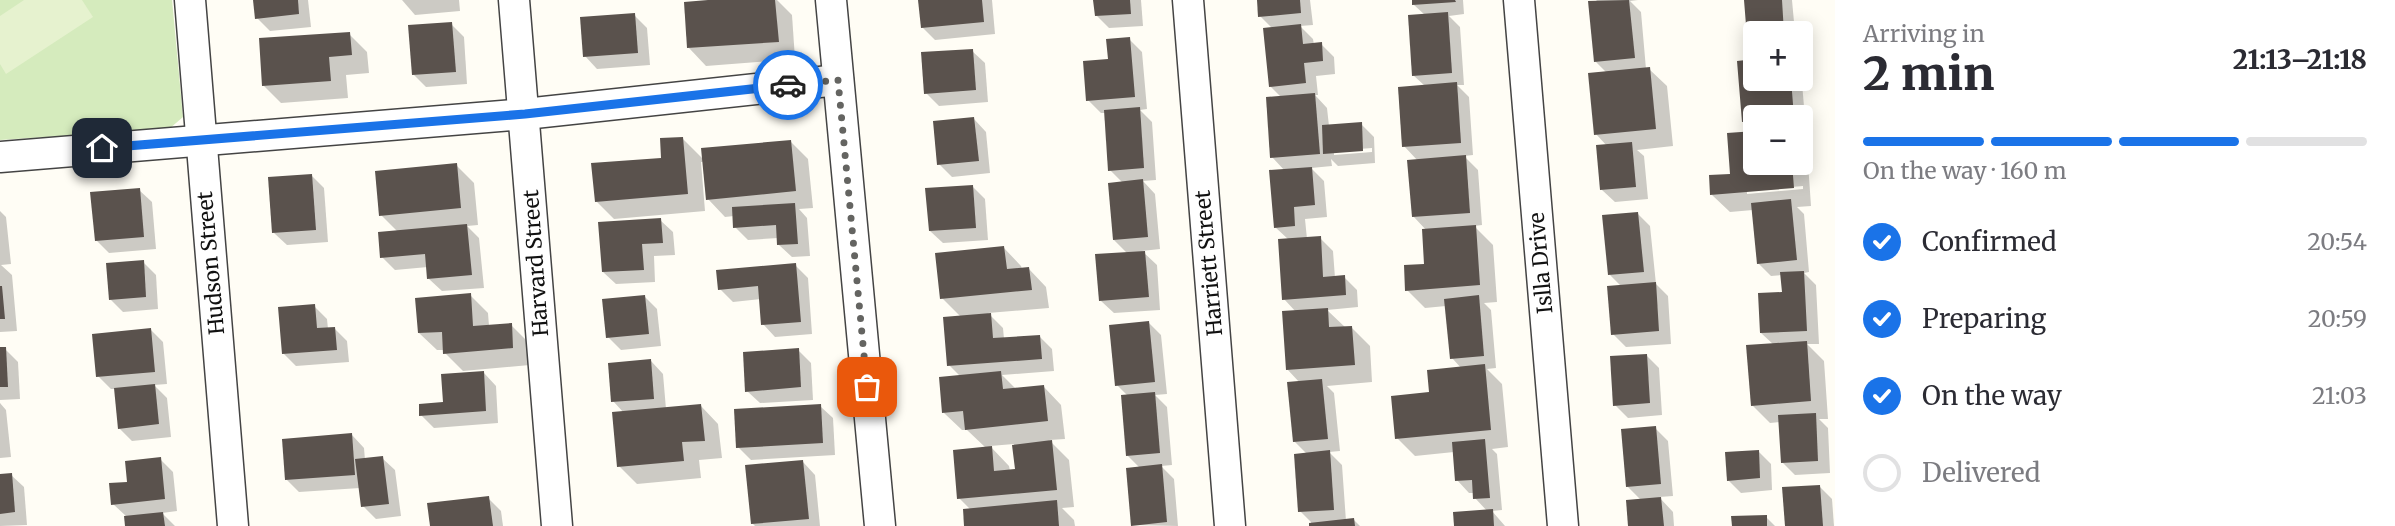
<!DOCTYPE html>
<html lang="en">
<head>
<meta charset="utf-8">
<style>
	body { margin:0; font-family:Merriweather,serif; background:#f7f7f7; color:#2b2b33; height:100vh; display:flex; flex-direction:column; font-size:26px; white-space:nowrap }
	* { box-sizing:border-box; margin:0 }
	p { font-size:23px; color:#7c7c81 }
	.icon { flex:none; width:38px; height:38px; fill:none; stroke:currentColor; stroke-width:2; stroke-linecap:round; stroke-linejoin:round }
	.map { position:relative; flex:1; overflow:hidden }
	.side { display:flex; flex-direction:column; background:#fff; width:560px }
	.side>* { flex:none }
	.tools { position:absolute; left:1743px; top:21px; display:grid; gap:14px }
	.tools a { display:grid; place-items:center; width:70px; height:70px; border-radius:7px; background:#fff; box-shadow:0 4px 18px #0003; font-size:35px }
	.pin { position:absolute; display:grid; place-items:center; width:60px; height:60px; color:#fff; margin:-30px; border-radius:14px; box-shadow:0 4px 10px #0006 }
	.courier { position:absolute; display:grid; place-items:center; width:70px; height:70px; margin:-35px; border:5px solid #1a73e8; border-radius:50%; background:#fff; color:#222; box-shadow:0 2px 9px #0007 }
	.summary em { font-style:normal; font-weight:800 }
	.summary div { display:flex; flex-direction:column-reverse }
	.summary { display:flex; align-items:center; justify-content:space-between; height:119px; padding:0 28px }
	h1 { font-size:46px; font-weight:800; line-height:52px }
	.bar { display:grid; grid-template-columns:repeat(4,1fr); gap:10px 7px; align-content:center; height:84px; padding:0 28px }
	.bar i { height:9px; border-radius:5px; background:#e1e1e2 }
	.bar .on { background:#1a73e8 }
	.bar p { grid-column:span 4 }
	ol { padding:0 28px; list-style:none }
	li { display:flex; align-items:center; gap:21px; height:77px }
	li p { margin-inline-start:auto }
	li .icon { padding:7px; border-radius:50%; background:#1a73e8; color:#fff; stroke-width:4 }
	li:last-child { color:#7c7c81 }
	li i { width:38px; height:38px; border:4px solid #e1e1e2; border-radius:50% }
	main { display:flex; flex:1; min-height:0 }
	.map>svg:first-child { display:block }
</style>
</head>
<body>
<main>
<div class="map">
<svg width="1835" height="526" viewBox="0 0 1835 526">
	<rect width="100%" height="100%" fill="#fffdf5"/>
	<path fill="#d5ebbd" d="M0 0H172L183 117 169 129 0 140Z"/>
	<path fill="#e6f2cf" d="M24 0H82L93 17 6 74 0 64V16Z"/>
	<g fill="#0003" fill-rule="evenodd">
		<path d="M255 0H308L311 27 270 31 257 18Z"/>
		<path d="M402 0H459L460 11 415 15Z"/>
		<path d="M734 0H777L792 15 795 59 706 66 689 48Z"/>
		<path d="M919 0H992L995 34 935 40 922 27Z"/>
		<path d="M1095 0H1141L1143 26 1109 28 1096 15Z"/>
		<path d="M1258 0H1310L1313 25 1300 26 1313 39 1314 45 1321 44 1334 57 1335 74 1316 76 1318 95H1315L1327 108 1329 126 1361 124 1374 137 1375 163 1338 166 1331 159 1332 166 1311 168 1324 181 1327 217 1305 219 1307 239 1320 238 1333 251 1335 278 1344 277 1357 290 1358 307 1327 310 1346 328H1352L1370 346 1372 382 1327 386 1334 393 1340 451 1329 452 1342 465 1346 521 1354 520 1360 526H1311V522L1300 511 1307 454 1294 441 1300 383 1287 369 1296 312 1284 299 1289 240 1275 227 1285 171 1272 157 1282 98 1270 86 1273 29 1260 16ZM1372 148V152L1334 155V151Z"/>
		<path d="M1414 0H1463L1464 14 1449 16 1460 27 1464 85H1457L1469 97 1473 155 1464 156 1478 170 1482 225 1474 226 1493 245 1497 302 1484 303 1491 310 1496 368 1487 369 1502 384 1508 447 1492 449 1497 454 1502 510 1492 511 1505 526H1456L1488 512 1475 498V493H1469L1457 480 1454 452 1415 456 1397 438 1431 394 1462 369 1452 358 1446 306 1425 308 1407 290 1426 265 1427 231 1413 216 1418 161 1404 146 1425 86 1413 75 1425 15 1414 5Z"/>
		<path d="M1596 0H1638L1630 1 1641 12 1646 69H1649L1667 86 1673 146 1637 150 1644 156 1648 199 1615 202 1602 190 1607 146 1596 134 1607 73 1596 62 1598 2Z"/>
		<path d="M1746 0H1792L1795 33H1755V55L1750 50Z"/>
		<path d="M634 15 647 28 650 65 597 69 585 56Z"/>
		<path d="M451 24 464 37 467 84 426 87 413 74Z"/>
		<path d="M349 34 367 52 369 73 346 75 348 98 281 103 263 85Z"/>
		<path d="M1129 39 1142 52 1147 109 1140 110 1152 122 1156 180 1143 181 1155 194 1160 249 1142 251 1157 265 1160 310 1114 313 1101 301 1128 254 1114 240 1123 183 1110 170 1106 113H1101L1088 100 1109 60Z"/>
		<path d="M972 51 985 63 988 102 939 106 926 93Z"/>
		<path d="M1755 61V79H1801V71L1806 130H1801V117H1755V163H1801V142L1807 148 1811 206 1797 207 1804 214 1809 272 1804 273 1816 285 1819 344H1807L1824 361 1828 419H1819L1828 428 1830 473 1795 475 1782 462 1780 422 1770 423 1752 405 1774 345 1761 333 1783 294 1782 275 1771 276 1758 263 1753 210 1730 212 1712 195 1732 175 1755 133 1743 121 1739 62ZM1803 186V189L1747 194V191Z"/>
		<path d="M974 119 986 132 990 173 952 177 939 164Z"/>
		<path d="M682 138 704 160 791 142 808 159 813 208 799 209 807 218 810 256 792 257 779 245 778 238 748 240 735 227 734 216 725 217 708 199 704 162H701L705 211 614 219 596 201 663 159Z"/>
		<path d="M456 165 474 183 478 225 467 226 479 238 484 288 442 291 429 279 428 267 395 270 382 257 398 232 381 215Z"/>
		<path d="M312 176 324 188 328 242 287 245 274 233Z"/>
		<path d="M972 186 985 199 988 240 943 243 930 231Z"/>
		<path d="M139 190 152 202 156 249 109 253 96 240Z"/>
		<path d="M0 211 6 217 11 264 1 265 12 275 17 331 0 332Z"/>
		<path d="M1638 214 1650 226 1656 284 1668 296 1671 344 1626 347 1613 334 1621 286 1610 275Z"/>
		<path d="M660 220 673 232 675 255 654 256 655 282 616 284 603 272Z"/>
		<path d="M1004 248 1021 266 1022 269H1029L1046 287 1049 308 988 313 1003 328 1004 339 1040 337 1052 349 1054 371 1002 375 1017 390 1044 387 1061 405 1065 439 1049 440 1069 460 1074 507 1062 508 1074 520 1075 526H966L971 510 959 498 986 448 967 430H962L944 413 961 377 949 365 961 317 942 298ZM1014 444 1016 471H1010L1009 466 990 446Z"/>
		<path d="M143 262 156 275 158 309 123 312 110 299Z"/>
		<path d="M795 265 808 278 812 334 775 337 763 324 761 299 733 302 720 289Z"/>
		<path d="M470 295 488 313 489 326 511 325 529 343 530 365 463 371 445 353V350H437L419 333Z"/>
		<path d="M645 297 657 309 661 346 621 350 608 337Z"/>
		<path d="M314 306 327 319 328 329H335L347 341 349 362 296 366 283 353Z"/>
		<path d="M1148 322 1161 335 1167 394 1155 395 1167 407 1172 465 1161 466 1174 479 1178 526 1133 525 1140 468 1127 455 1128 396 1117 385Z"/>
		<path d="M150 329 163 342 167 384 154 385 167 398 171 437 132 441 119 428 116 389H111L98 376Z"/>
		<path d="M0 349H5L18 362 20 399 0 400Z"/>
		<path d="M798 350 811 363 813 400 760 403 747 391Z"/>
		<path d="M1646 355 1659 368 1662 415 1628 418 1615 405Z"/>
		<path d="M651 361 663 374 666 409 701 406 718 424 722 458 699 460 701 478 637 484 619 466 624 413 613 401Z"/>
		<path d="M484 373 496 386 498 423 434 428 421 415 444 404Z"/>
		<path d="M0 403 6 410 11 457 0 458Z"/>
		<path d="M820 406 833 418 835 455 751 460 738 447Z"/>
		<path d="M1655 428 1668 441 1673 496 1659 497 1673 512 1674 526H1630L1641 500 1627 486Z"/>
		<path d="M352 435 364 448 365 460 382 458 395 470 401 516 376 519 363 506 360 488 299 492 286 479Z"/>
		<path d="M1758 451 1771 464 1772 490 1741 493 1728 480Z"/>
		<path d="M160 459 173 472 177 511 162 513 175 526H126V516L113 504 129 483Z"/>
		<path d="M803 462 815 475 820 526H755L752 523Z"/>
		<path d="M0 475H11L24 487 27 525 0 526Z"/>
		<path d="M1819 486 1832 499 1834 526H1786Z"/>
		<path d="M488 498 501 511 503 526H431Z"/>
		<path d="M1766 517 1775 526H1733Z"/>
	</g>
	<g fill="#5a524d">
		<path d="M253 0H298L299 14 255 19Z"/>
		<path d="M708 0H775L779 42 687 48 684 2Z"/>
		<path d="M918 0H982L984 22 921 28Z"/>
		<path d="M1093 0H1130L1131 14 1095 16Z"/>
		<path d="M1257 0H1300L1301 13 1258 17Z"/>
		<path d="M1412 0H1455L1456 2 1412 5Z"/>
		<path d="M1629 0 1635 58 1594 62 1588 1Z"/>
		<path d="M1744 0H1782L1784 33H1755V50H1748Z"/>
		<path d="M1448 12 1452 73 1412 76 1408 15Z"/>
		<path d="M635 13 638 53 583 57 580 17Z"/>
		<path d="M452 22 456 72 412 75 408 25Z"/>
		<path d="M1301 24 1303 44 1322 42 1323 61 1304 63 1306 83 1269 87 1263 28Z"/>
		<path d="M350 32 352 55 329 57 331 81 262 86 259 38Z"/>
		<path d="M1130 37 1135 97 1086 101 1083 61 1108 59 1106 39Z"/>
		<path d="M973 49 976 90 924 94 921 52Z"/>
		<path d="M1755 59V79H1791L1794 117H1755V121L1742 122 1737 61Z"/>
		<path d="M1650 67 1656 129 1594 135 1588 73Z"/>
		<path d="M1457 82 1461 143 1402 147 1398 87Z"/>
		<path d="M1315 93 1320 154 1270 158 1266 97Z"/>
		<path d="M1140 107 1144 168 1108 171 1104 110Z"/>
		<path d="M974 117 979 161 937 165 933 121Z"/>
		<path d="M1362 122 1363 151 1323 154 1322 125Z"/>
		<path d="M1755 131V163H1792L1794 188 1710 195 1709 175 1730 174 1727 133Z"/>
		<path d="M683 137 688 194 595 202 591 163 661 158 660 138Z"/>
		<path d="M791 140 796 191 706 200 701 148Z"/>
		<path d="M1632 142 1636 187 1600 190 1596 145Z"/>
		<path d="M1466 155 1470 213 1412 217 1407 160Z"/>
		<path d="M457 163 461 208 379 216 375 171Z"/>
		<path d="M1312 167 1315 205 1294 207 1295 226 1274 228 1269 170Z"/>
		<path d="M312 174 316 230 272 233 268 177Z"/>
		<path d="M1143 179 1148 237 1113 240 1108 183Z"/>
		<path d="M973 185 976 228 929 231 925 188Z"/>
		<path d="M140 188 144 237 95 241 90 192Z"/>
		<path d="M1791 199 1797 260 1757 264 1751 203Z"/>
		<path d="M795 203 798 244 777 245 776 225 733 228 732 207Z"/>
		<path d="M1638 212 1644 272 1608 275 1602 215Z"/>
		<path d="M661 218 663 243 642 244 644 270 602 272 598 222Z"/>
		<path d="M467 224 472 275 427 279 425 254 380 258 378 232Z"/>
		<path d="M1476 225 1480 285 1405 291 1404 265 1424 264 1422 229Z"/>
		<path d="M1321 236 1323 277 1345 275 1346 295 1282 300 1278 239Z"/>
		<path d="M1004 246 1007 269 1029 267 1032 290 940 299 935 253Z"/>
		<path d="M1145 251 1149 297 1099 301 1095 254Z"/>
		<path d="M144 260 146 297 109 300 106 263Z"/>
		<path d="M796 263 801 322 761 325 758 286 718 290 716 270Z"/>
		<path d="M1804 271 1807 331 1760 333 1758 293 1782 292 1780 272Z"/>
		<path d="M1656 282 1659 331 1611 335 1607 286Z"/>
		<path d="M0 286H2L5 319H0Z"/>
		<path d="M471 293 473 326 512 323 513 348 443 354 442 332 418 333 415 298Z"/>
		<path d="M645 295 649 334 606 338 602 299Z"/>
		<path d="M1479 295 1484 356 1450 359 1444 299Z"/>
		<path d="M315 304 317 328 335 327 337 350 282 354 278 307Z"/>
		<path d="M1328 308 1329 327 1352 326 1355 365 1286 370 1282 311Z"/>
		<path d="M991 313 993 338 1040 335 1042 359 947 366 943 317Z"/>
		<path d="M1149 321 1155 382 1115 386 1109 325Z"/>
		<path d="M151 328 155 372 96 377 92 334Z"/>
		<path d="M1807 341 1811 401 1751 406 1746 345Z"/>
		<path d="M0 347H6L8 387H0Z"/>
		<path d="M799 348 801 387 745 392 743 352Z"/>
		<path d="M1647 354 1650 403 1613 406 1610 356Z"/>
		<path d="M651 359 654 399 611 402 608 363Z"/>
		<path d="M1485 364 1491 430 1395 439 1391 396 1429 392 1427 370Z"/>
		<path d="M484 371 486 411 419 416V404L443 402 441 374Z"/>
		<path d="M1001 371 1003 389 1044 385 1048 421 965 430 963 411 942 413 939 377Z"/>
		<path d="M1322 379 1328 439 1293 442 1287 382Z"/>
		<path d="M155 384 159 424 118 429 114 388Z"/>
		<path d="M1155 392 1160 453 1126 456 1121 395Z"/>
		<path d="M701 404 705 441 682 442 684 461 617 467 612 412Z"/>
		<path d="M821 404 823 443 736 448 734 409Z"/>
		<path d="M1816 413 1818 461 1781 463 1778 415Z"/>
		<path d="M1656 426 1661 484 1626 487 1621 429Z"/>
		<path d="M352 433 355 475 285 480 282 439Z"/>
		<path d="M1485 439 1490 498 1473 499 1472 480 1455 481 1452 442Z"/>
		<path d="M1052 440 1057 490 957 499 953 450 992 446 994 471 1015 469 1012 445Z"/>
		<path d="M1330 450 1334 510 1298 512 1294 454Z"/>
		<path d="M1759 450 1760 478 1727 481 1725 452Z"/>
		<path d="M383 456 389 504 361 507 355 459Z"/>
		<path d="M161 457 165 499 111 505 109 483 127 482 125 461Z"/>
		<path d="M803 460 809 519 751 524 745 465Z"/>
		<path d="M1162 464 1167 522 1131 526 1126 468Z"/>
		<path d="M12 473 15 512 0 514V474Z"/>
		<path d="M1820 485 1823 526H1785L1782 487Z"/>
		<path d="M489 496 493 526H430L427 503Z"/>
		<path d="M1661 497 1664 526H1628L1626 500Z"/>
		<path d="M1057 500 1059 526H964L963 509Z"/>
		<path d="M1493 509 1494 526H1454L1453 512Z"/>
		<path d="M163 512 165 526H125L124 516Z"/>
		<path d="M1767 515V526H1732L1731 516Z"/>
		<path d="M1354 518 1355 526H1309V523Z"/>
	</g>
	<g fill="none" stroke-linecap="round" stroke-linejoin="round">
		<defs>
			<g id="minor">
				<path d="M190 0 233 526"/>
				<path d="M514 0 557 526"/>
				<path d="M831 0 880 526"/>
				<path d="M1188 0 1230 526"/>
				<path d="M1519 0 1563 526"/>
				<path d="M0 157 525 114 838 80"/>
			</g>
		</defs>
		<use href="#minor" stroke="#444" stroke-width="33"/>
		<use href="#minor" stroke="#fff" stroke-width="30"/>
	</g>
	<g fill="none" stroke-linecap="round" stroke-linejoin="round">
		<path stroke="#646461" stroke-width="7" stroke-dasharray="0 12.6" d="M788 85 838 80 867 387"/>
		<path stroke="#1a73e8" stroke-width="9" d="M102 148 525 114 788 85"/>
	</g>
	<g text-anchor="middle" stroke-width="7" stroke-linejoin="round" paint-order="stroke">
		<g font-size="21" fill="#111" stroke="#fff">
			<text transform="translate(211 263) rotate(-95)" y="7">Hudson Street</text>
			<text transform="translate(536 263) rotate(-94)" y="7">Harvard Street</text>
			<text transform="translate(1209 263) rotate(-95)" y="7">Harriett Street</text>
			<text transform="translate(1541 263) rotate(-95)" y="7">Islla Drive</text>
		</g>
	</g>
</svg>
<div class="tools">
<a>+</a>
<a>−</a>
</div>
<div class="pin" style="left:867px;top:387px;background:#ea580c"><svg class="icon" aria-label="bag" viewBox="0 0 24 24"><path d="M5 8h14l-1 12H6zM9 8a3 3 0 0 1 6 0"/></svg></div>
<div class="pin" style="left:102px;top:148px;background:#1f2937"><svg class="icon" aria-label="home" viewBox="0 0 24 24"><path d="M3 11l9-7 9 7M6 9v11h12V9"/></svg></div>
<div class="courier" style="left:788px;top:85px"><svg class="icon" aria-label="car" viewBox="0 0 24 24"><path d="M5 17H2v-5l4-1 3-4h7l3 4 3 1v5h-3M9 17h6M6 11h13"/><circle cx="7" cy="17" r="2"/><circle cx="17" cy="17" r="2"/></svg></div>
</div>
<section class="side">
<div class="summary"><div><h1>2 min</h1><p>Arriving in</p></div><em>21:13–21:18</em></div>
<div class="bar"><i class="on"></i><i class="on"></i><i class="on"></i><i></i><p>On the way · 160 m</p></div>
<ol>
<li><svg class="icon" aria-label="check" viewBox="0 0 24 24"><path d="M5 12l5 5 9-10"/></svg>Confirmed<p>20:54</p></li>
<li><svg class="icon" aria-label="check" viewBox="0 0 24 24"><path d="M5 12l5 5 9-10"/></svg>Preparing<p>20:59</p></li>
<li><svg class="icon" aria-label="check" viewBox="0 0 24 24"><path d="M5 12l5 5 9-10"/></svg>On the way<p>21:03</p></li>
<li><i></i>Delivered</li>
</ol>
</section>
</main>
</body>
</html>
